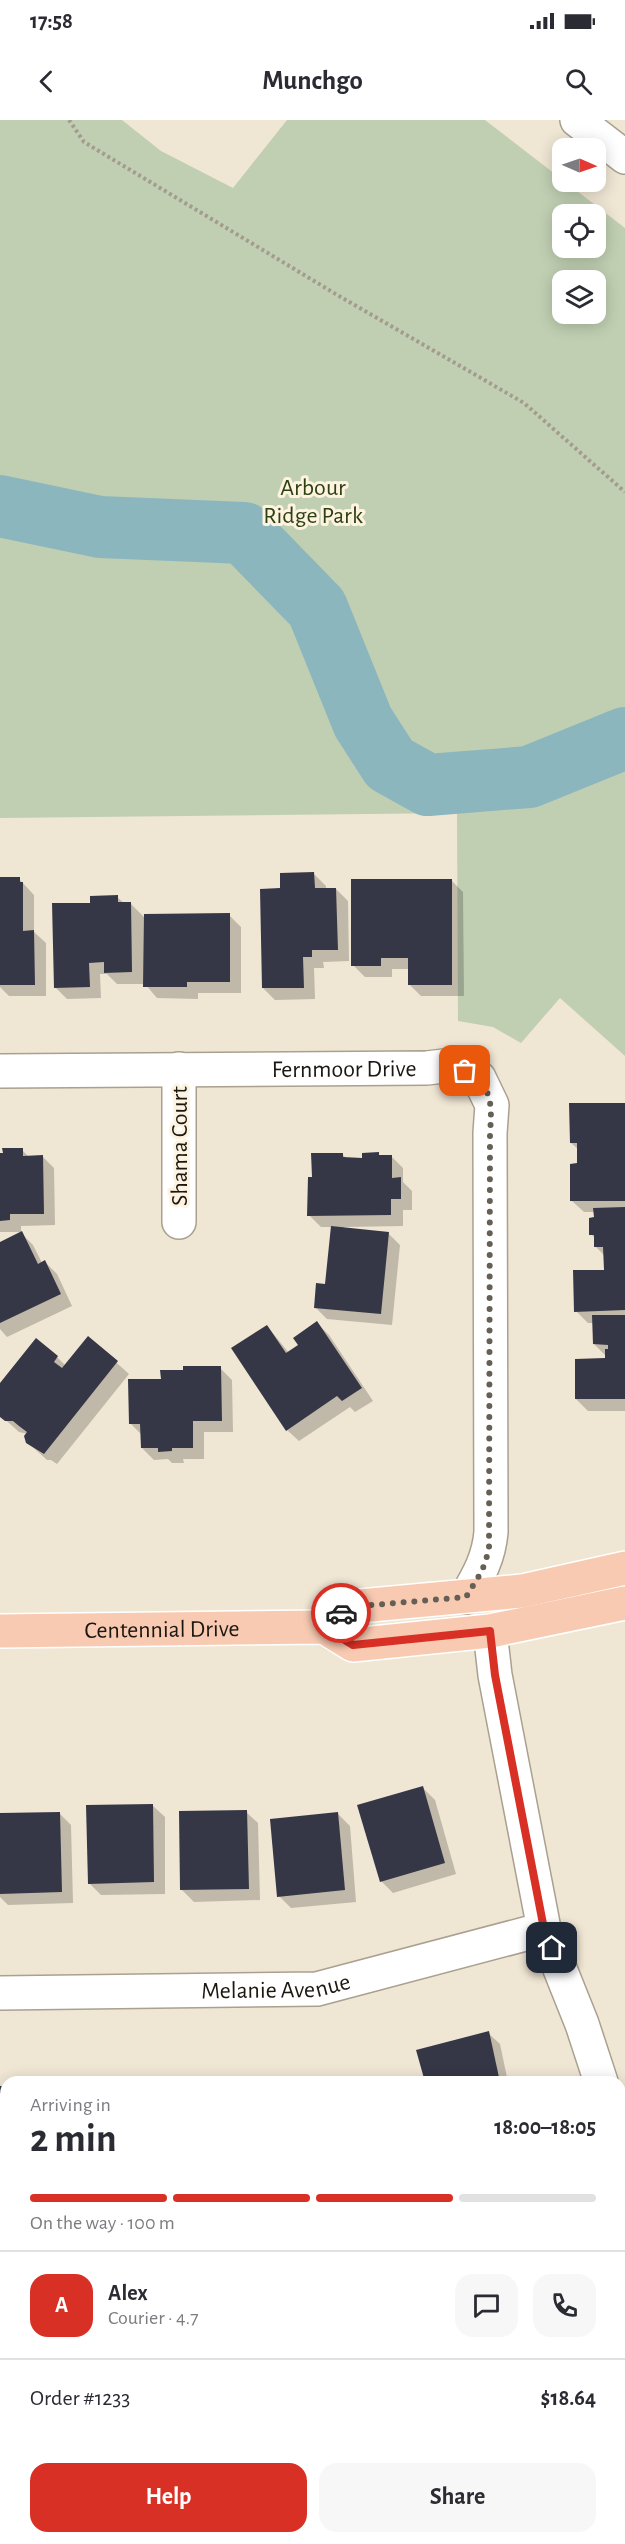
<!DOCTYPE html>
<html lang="en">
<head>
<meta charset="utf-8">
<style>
	body { margin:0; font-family:"Alegreya Sans",sans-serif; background:#f7f7f7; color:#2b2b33; height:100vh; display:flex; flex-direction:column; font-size:22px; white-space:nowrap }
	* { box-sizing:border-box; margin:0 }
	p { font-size:20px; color:#7c7c81 }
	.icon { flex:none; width:33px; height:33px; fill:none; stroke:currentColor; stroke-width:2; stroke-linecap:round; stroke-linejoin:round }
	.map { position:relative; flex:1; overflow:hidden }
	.panel { position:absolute; left:0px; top:1956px; width:626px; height:468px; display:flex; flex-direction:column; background:#fff; border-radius:18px 18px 0 0; box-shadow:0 3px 15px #0003 }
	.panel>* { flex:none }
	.needle { width:39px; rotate:92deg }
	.controls { position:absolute; left:552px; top:18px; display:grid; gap:12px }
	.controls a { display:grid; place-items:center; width:54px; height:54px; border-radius:12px; background:#fff; box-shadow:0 3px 15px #0003; font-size:30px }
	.pin { position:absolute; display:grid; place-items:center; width:51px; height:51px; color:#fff; margin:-26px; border-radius:12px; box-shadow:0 3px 9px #0006 }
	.courier { position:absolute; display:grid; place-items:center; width:60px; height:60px; margin:-30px; border:4px solid #d93025; border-radius:50%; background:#fff; color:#222; box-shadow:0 2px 8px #0007 }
	.headline em { font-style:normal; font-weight:600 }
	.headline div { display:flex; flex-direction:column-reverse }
	.headline { display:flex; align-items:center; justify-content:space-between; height:102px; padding:0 30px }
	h1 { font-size:39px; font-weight:600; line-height:45px }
	.bar { display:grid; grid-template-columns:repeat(4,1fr); gap:9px 6px; align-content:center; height:72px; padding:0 30px }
	.bar i { height:8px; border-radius:4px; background:#e1e1e2 }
	.bar .selected { background:#d93025 }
	.bar p { grid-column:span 4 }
	.line { display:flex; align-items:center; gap:15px; padding:0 30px; border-top:2px solid #e1e1e2 }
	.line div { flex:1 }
	.round { display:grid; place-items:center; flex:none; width:63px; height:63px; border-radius:18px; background:#f7f7f7 }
	.button { display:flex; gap:12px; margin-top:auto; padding:12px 30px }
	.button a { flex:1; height:69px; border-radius:18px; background:#d93025; color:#fff; font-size:24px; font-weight:600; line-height:69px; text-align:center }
	.button a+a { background:#f7f7f7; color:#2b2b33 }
	.status { display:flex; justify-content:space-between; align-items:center; height:42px; padding:0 30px; background:#fff; direction:ltr }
	.status svg { height:16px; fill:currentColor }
	header { display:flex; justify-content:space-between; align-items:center; height:78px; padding:0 30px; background:#fff; font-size:27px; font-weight:600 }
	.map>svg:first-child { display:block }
</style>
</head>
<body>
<div class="status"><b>17:58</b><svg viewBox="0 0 49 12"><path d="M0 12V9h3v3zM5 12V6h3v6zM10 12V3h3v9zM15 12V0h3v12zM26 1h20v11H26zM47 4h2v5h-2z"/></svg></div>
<header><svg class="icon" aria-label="back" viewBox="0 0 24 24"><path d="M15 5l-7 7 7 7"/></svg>Munchgo<svg class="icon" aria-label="search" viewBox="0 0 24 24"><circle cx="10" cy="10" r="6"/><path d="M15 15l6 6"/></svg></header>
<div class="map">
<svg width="625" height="2424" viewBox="0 0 625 2424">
	<rect width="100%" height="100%" fill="#f0e6d4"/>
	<path fill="#c0cfb2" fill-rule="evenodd" d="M0 0H122L161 31 233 68 287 0H485L625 108V936L560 878 521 923 493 907 458 901 457 693 0 698ZM562 94H596V128H562ZM562 160H596V194H562Z"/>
	<g fill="#0003">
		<path d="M314 754 326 766V769H336L348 781 349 841 323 842 324 848H314L315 879 275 880 263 868 282 770Z"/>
		<path d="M0 759H19L34 775V812L46 823V876H9L0 867Z"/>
		<path d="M451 760 463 772 464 876H421L410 865 409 849H392V857H365L353 845Z"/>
		<path d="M117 777 125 784H131L145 798 229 795 241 807V873H198V879L157 878 145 864H117L107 854H100L101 878 67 879 55 867 92 785Z"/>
		<path d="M625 985V1291H588L576 1279 606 1240V1236L594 1224V1203H588L576 1191 605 1151V1136L596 1127V1119L591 1114 595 1092H584L572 1081 579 1045V1030L571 1023Z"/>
		<path d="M22 1030 29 1037 42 1036 54 1048 55 1105 21 1106V1112H0V1034Z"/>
		<path d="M342 1034 347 1039 391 1036 403 1048V1062L412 1071V1090H403V1106L344 1107V1109L388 1113 400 1125 392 1205 327 1199 315 1187 327 1165 333 1107H321L309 1095 313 1058Z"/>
		<path d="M21 1113 33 1125 42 1143 45 1142 57 1154 72 1186 7 1217 0 1209V1123Z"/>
		<path d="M317 1203 329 1215 373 1281 355 1292 350 1287 299 1321 287 1310 267 1206 289 1233 300 1225Z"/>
		<path d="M89 1218 129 1254 57 1344 51 1340H47L27 1322 28 1314 19 1312 0 1295V1265L57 1237 66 1246Z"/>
		<path d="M220 1248 232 1260 233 1312H204V1339H183L184 1343H172L168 1339 154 1340 142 1328V1315L130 1303 162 1261Z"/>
		<path d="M423 1668 435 1680 456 1754 393 1773 381 1761Z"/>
		<path d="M153 1686 165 1697V1774L101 1775 89 1763Z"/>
		<path d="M246 1692 258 1703 260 1780 194 1782 182 1770Z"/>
		<path d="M59 1693 71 1705 73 1783 8 1785 0 1777V1695Z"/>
		<path d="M338 1694 350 1706 356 1782 291 1788 279 1776Z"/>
		<path d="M488 1913 500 1924 508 1962H426Z"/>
		<path d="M146 1961 147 1962H92Z"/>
		<rect x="0" y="1968" width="6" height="58"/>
		<path d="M620 2195 625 2203V2337L620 2331Z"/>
		<rect x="0" y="2228" width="6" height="58"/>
	</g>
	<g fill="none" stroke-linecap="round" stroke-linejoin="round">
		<path stroke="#8cb6be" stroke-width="62" d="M0 386 100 407 244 413 317 488 363 602 390 644 428 665 529 657 625 618"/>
	</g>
	<g fill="#363746">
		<path d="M314 752 315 768H336L338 830H312V837H303L304 868H262L260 769 280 768V753Z"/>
		<path d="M0 757H20V762H23V811L34 810 35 865H0Z"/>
		<path d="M351 759H452V865H408V838H381V846H351Z"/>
		<path d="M118 775V782H131L132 852 104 853V842L89 843 90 867 54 868 52 783H90V776Z"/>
		<path d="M230 793V862H187V867H143L144 794Z"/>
		<path d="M569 983H625V1081H570V1044L577 1043V1023H570Z"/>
		<path d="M2 1028H23V1036L43 1035 44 1094H10V1100L0 1101V1033H3Z"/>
		<path d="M379 1032V1035H392V1058L401 1057V1079H391V1095L307 1096 308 1057H312L311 1033H343V1037L362 1038V1033Z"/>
		<path d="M625 1087V1190L574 1192 573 1150H604L603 1127H594V1115H589V1098L594 1097 593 1088Z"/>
		<path d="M331 1106 389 1112 381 1194 314 1188 316 1163 325 1164Z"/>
		<path d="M22 1111 38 1144 45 1140 61 1174 0 1203V1122Z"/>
		<path d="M592 1195H625V1279H575V1239L605 1238V1229H608V1225L593 1224Z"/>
		<path d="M317 1201 362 1268 342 1281 337 1276 286 1311 231 1228 267 1205 286 1233 298 1225 293 1218Z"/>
		<path d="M88 1216 118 1241 44 1334 26 1323 24 1316 27 1312 19 1306 13 1301H5L0 1297V1263L36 1218 58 1236 54 1242 62 1248Z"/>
		<path d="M183 1246H221L222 1301H193V1328H172V1331L158 1332V1328H141L140 1304H129L128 1259H161L160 1250H183Z"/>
		<path d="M423 1666 445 1743 380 1762 357 1685Z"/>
		<path d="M153 1684 154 1762 88 1764 86 1685Z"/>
		<path d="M247 1690 249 1769 180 1770 179 1691Z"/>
		<path d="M60 1692 62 1772 0 1774V1693Z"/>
		<path d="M338 1692 345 1770 277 1777 270 1699Z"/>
		<path d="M489 1911 500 1962H425L416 1930Z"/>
		<path d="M239 1958V1962H171V1959Z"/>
		<rect x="0" y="1966" width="6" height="49"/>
		<path d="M620 2207 625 2215V2229L620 2233Z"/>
		<rect x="0" y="2226" width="6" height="49"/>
		<path d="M625 2238V2324L620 2328V2242Z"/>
		<path d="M426 2418H452L465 2424H424Z"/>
	</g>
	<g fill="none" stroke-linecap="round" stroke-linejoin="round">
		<defs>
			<g id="minor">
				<path d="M577 0 625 37"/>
				<path d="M179 949V1102"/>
				<path id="s1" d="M0 951 427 948 452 945 479 958 492 985 490 1013 491 1412C489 1437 479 1455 466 1477"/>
				<path d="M490 1511 495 1555 544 1809 582 1904 601 1962"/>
				<path id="s2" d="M0 1873 317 1869 544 1809"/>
				<path d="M620 2021 625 2039"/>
				<path d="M0 2378H6"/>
			</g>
			<g id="major">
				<path d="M324 1507 349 1487 522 1471 625 1448"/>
				<path id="s3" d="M0 1511 324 1507 353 1525 490 1511 625 1483"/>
			</g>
		</defs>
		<use href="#minor" stroke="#aaa090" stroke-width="36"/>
		<use href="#major" stroke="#fff" stroke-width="36"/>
		<g stroke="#a39c8e" stroke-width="4" stroke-dasharray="3 3" stroke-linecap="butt">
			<path d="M69 0 84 22 339 176 524 283 625 372"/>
			<path d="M620 2134 625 2131"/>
		</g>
		<use href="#minor" stroke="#fff" stroke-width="33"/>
		<use href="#major" stroke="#f8cab2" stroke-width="33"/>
	</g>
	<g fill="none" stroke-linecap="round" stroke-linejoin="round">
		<path stroke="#665f55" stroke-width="6" stroke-dasharray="0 10.8" d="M341 1493 349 1487 466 1477 482 1451 489 1430 490 1013C492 986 493 965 465 951"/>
		<path stroke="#d93025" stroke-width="8" d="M341 1493 324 1507 353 1525 490 1511 495 1555 544 1809 552 1828"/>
	</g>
	<g text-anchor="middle" stroke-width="6" stroke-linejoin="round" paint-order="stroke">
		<g font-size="24" fill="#2c4112" stroke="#fef3e1">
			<text x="313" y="375">Arbour<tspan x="313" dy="28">Ridge Park</tspan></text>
		</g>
		<g font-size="24" fill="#1b1711" stroke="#fef3e1">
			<text dy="8" stroke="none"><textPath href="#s1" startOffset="344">Fernmoor Drive</textPath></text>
			<text transform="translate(179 1026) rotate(-90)" y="8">Shama Court</text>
			<text dy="8" stroke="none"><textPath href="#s3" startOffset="162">Centennial Drive</textPath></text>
			<text dy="8" stroke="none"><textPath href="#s2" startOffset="276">Melanie Avenue</textPath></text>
		</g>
	</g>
</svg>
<div class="controls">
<a><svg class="needle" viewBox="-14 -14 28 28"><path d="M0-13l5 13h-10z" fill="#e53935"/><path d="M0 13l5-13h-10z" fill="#7c7c81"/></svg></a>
<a><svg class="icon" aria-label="locate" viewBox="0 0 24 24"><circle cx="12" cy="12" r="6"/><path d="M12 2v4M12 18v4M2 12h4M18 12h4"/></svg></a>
<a><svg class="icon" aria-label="layers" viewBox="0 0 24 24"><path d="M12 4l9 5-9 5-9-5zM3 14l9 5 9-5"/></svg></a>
</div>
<div class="pin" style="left:465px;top:951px;background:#ea580c"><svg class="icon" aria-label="bag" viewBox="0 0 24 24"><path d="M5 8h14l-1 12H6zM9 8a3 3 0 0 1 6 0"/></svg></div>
<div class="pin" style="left:552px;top:1828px;background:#1f2937"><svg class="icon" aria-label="home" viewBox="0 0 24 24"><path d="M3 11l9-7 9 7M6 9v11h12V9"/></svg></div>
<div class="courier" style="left:341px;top:1493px"><svg class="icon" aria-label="car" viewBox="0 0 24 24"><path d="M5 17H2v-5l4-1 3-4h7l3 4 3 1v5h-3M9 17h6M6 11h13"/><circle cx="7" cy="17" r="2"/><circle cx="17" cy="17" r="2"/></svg></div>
<section class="panel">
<div class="headline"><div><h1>2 min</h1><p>Arriving in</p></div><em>18:00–18:05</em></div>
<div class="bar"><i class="selected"></i><i class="selected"></i><i class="selected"></i><i></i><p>On the way · 100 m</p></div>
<div class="line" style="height:108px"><b class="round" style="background:#d93025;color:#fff">A</b><div><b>Alex</b><p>Courier · 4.7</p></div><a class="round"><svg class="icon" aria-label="chat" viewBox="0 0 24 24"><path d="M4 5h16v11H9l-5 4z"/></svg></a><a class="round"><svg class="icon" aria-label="phone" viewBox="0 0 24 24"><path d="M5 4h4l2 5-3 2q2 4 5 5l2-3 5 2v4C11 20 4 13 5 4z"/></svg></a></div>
<div class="line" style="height:78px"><div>Order #1233</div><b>$18.64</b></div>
<div class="button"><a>Help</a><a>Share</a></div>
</section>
</div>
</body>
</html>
